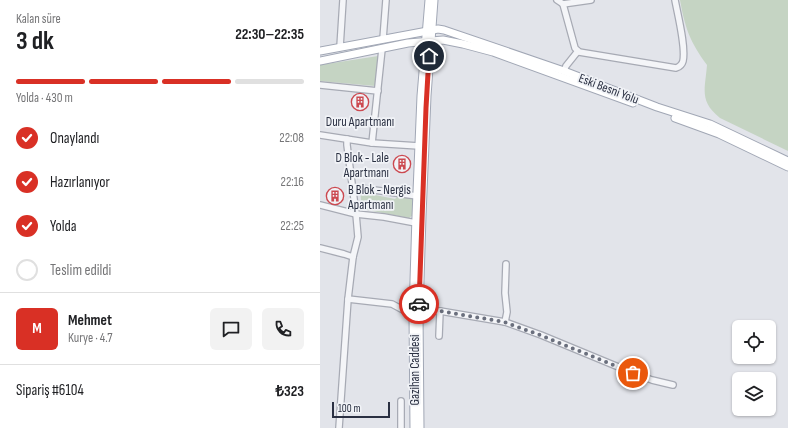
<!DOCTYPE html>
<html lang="tr">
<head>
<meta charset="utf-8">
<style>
	body { margin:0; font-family:"Sofia Sans Condensed",sans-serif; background:#f2f2f2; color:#202124; height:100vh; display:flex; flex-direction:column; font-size:15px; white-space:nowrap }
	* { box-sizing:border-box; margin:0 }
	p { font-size:13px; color:#757577 }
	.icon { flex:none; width:22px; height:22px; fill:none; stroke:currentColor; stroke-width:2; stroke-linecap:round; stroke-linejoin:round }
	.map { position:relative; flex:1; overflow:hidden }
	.details { display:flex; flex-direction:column; background:#fff; width:320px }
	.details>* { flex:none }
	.fabs { position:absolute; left:412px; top:320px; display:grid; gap:8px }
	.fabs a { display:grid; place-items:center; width:44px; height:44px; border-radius:6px; background:#fff; box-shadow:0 1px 3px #0004; font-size:20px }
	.scale { position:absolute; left:12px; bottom:10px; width:58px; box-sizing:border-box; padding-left:4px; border:2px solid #2a3042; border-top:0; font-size:11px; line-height:14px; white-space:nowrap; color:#2a3042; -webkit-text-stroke:3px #f1f3f7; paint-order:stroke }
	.pin { position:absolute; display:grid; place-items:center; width:34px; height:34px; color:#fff; margin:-17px; border:2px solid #fff; border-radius:50%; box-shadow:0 1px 4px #0007 }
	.courier { position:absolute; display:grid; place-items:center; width:40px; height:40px; margin:-20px; border:3px solid #d93025; border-radius:50%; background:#fff; color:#222; box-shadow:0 1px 5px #0007 }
	.head em { font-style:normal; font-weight:700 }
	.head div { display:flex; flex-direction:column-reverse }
	.head { display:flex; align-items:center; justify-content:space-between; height:68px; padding:0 16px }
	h1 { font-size:26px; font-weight:700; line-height:30px }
	.bar { display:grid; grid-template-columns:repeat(4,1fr); gap:6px 4px; align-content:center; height:48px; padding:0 16px }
	.bar i { height:5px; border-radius:3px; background:#e0e0e0 }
	.bar .current { background:#d93025 }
	.bar p { grid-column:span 4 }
	.line { display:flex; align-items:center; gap:10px; padding:0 16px; border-top:1px solid #e0e0e0 }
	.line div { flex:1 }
	.round { display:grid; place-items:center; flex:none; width:42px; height:42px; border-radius:6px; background:#f2f2f2 }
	ol { padding:0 16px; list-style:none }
	li { display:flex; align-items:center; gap:12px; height:44px }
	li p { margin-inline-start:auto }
	li .icon { padding:4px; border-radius:50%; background:#d93025; color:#fff; stroke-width:4 }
	li:last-child { color:#757577 }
	li i { width:22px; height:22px; border:2px solid #e0e0e0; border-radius:50% }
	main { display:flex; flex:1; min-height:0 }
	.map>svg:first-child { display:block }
</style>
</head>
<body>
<main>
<section class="details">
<div class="head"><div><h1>3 dk</h1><p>Kalan süre</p></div><em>22:30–22:35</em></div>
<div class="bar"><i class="current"></i><i class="current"></i><i class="current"></i><i></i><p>Yolda · 430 m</p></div>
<ol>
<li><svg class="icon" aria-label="check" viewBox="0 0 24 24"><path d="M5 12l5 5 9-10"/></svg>Onaylandı<p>22:08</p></li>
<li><svg class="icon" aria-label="check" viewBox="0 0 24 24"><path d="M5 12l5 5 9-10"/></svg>Hazırlanıyor<p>22:16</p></li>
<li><svg class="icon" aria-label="check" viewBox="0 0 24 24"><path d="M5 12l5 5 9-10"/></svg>Yolda<p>22:25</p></li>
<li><i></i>Teslim edildi</li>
</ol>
<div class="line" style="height:72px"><b class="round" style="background:#d93025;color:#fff">M</b><div><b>Mehmet</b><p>Kurye · 4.7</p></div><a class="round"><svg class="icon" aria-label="chat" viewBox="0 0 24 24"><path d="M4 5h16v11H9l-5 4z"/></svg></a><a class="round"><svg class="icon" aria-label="phone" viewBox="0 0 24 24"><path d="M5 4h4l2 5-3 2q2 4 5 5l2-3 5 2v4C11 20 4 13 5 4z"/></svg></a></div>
<div class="line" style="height:52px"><div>Sipariş #6104</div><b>₺323</b></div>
</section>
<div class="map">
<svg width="468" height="428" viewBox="0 0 468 428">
	<rect width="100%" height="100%" fill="#e2e4ea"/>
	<g fill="#c5d4c3">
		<path d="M360 0H468V151L400 118C379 101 385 90 387 65 370 42 365 28 360 0Z"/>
		<path d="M58 56 55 86 0 81V65Z"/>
		<path d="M40 190 52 192 55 195 75 199 78 196 93 199V215L89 218 42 209Z"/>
	</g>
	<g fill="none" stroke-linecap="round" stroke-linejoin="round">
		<defs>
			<g id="minor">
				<path d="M237 0 243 4 271 0"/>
				<path d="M243 4 255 48 259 52 356 68C359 67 362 65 363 61 366 47 358 16 355 0"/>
				<path d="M63 39 66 0"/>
				<path d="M20 47 23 0"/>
				<path d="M244 71 246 66 258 51"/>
				<path d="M0 85 58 91"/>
				<path d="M0 135 52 143 99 146"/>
				<path d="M52 143 62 49"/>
				<path d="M33 187 97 196"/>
				<path d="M0 205 36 214 64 217 96 223"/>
				<path d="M0 248 24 254 33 257"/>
				<path d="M28 299 72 304 85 311 93 313"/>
				<path d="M99 310 120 311 185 322 221 335 313 373 332 380 353 385"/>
				<path d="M185 322 187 312 185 293 186 264"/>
				<path d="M119 336 120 311"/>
				<path d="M81 401V428"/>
				<path d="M19 428 28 299 33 257 38 237 36 214 27 145V139"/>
			</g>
			<g id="major">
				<path d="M0 51 97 33 118 29 124 30 244 71 337 107 390 124 468 161"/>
				<path d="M0 61 88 43 123 40 143 44 173 52 313 103"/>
				<path d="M355 118 399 134 468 167"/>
				<path d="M94 428 93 313 96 216 101 96 109 0"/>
				<path d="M100 428 99 313 102 216 107 96 114 0"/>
			</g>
		</defs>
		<use href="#minor" stroke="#a7aab4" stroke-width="8"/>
		<use href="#major" stroke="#a1a7b5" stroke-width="9"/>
		<use href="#minor" stroke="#f4f5f8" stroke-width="5.5"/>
		<use href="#major" stroke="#fff" stroke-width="7"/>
	</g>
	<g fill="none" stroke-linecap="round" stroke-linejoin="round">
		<path stroke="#6a6f7d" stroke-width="4" stroke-dasharray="0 7.2" d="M99 304V310L120 311 184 322 220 335 313 373"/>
		<path stroke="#d93025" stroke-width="5" d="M99 304 106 108 109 56"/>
	</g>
	<defs>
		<symbol id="building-ring" viewBox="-11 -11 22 22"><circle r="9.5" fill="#f1f3f7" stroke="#cc4950" stroke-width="1.5"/><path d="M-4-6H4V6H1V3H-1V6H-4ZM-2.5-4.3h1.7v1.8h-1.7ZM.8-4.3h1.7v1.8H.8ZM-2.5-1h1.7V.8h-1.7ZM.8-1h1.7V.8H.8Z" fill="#cc4950"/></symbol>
	</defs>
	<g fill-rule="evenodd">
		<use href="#building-ring" x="30" y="92" width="20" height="20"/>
		<use href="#building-ring" x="72" y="154" width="20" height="20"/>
		<use href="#building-ring" x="5" y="186" width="20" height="20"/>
	</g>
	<g text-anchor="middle" stroke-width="3.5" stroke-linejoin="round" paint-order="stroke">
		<g font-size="13" fill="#2a3042" stroke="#f1f3f7">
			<text transform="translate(289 88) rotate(21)" y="5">Eski Besni Yolu</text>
			<text transform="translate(94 370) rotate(-90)" y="5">Gazihan Caddesi</text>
		</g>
		<g font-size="13" fill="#2a3042" stroke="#f1f3f7">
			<text x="40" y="126">Duru Apartmanı</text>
			<text x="69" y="162" text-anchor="end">D Blok - Lale<tspan x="69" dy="15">Apartmanı</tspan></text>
			<text x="28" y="194" text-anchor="start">B Blok - Nergis<tspan x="28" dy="15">Apartmanı</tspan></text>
		</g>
	</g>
</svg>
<div class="fabs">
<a><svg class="icon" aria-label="locate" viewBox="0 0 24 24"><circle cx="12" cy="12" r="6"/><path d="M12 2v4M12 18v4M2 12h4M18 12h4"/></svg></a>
<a><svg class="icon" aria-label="layers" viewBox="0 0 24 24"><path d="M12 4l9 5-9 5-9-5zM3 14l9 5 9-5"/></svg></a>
</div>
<div class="scale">100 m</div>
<div class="pin" style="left:313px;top:373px;background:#ea580c"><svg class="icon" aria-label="bag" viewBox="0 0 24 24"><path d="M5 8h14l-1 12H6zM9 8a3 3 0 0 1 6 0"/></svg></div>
<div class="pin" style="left:109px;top:56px;background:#1f2937"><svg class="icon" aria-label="home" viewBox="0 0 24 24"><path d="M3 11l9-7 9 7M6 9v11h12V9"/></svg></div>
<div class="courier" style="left:99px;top:304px"><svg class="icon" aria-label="car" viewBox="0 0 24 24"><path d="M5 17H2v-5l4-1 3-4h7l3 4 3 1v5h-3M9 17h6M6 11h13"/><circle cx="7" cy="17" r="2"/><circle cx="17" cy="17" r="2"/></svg></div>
</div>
</main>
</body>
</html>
